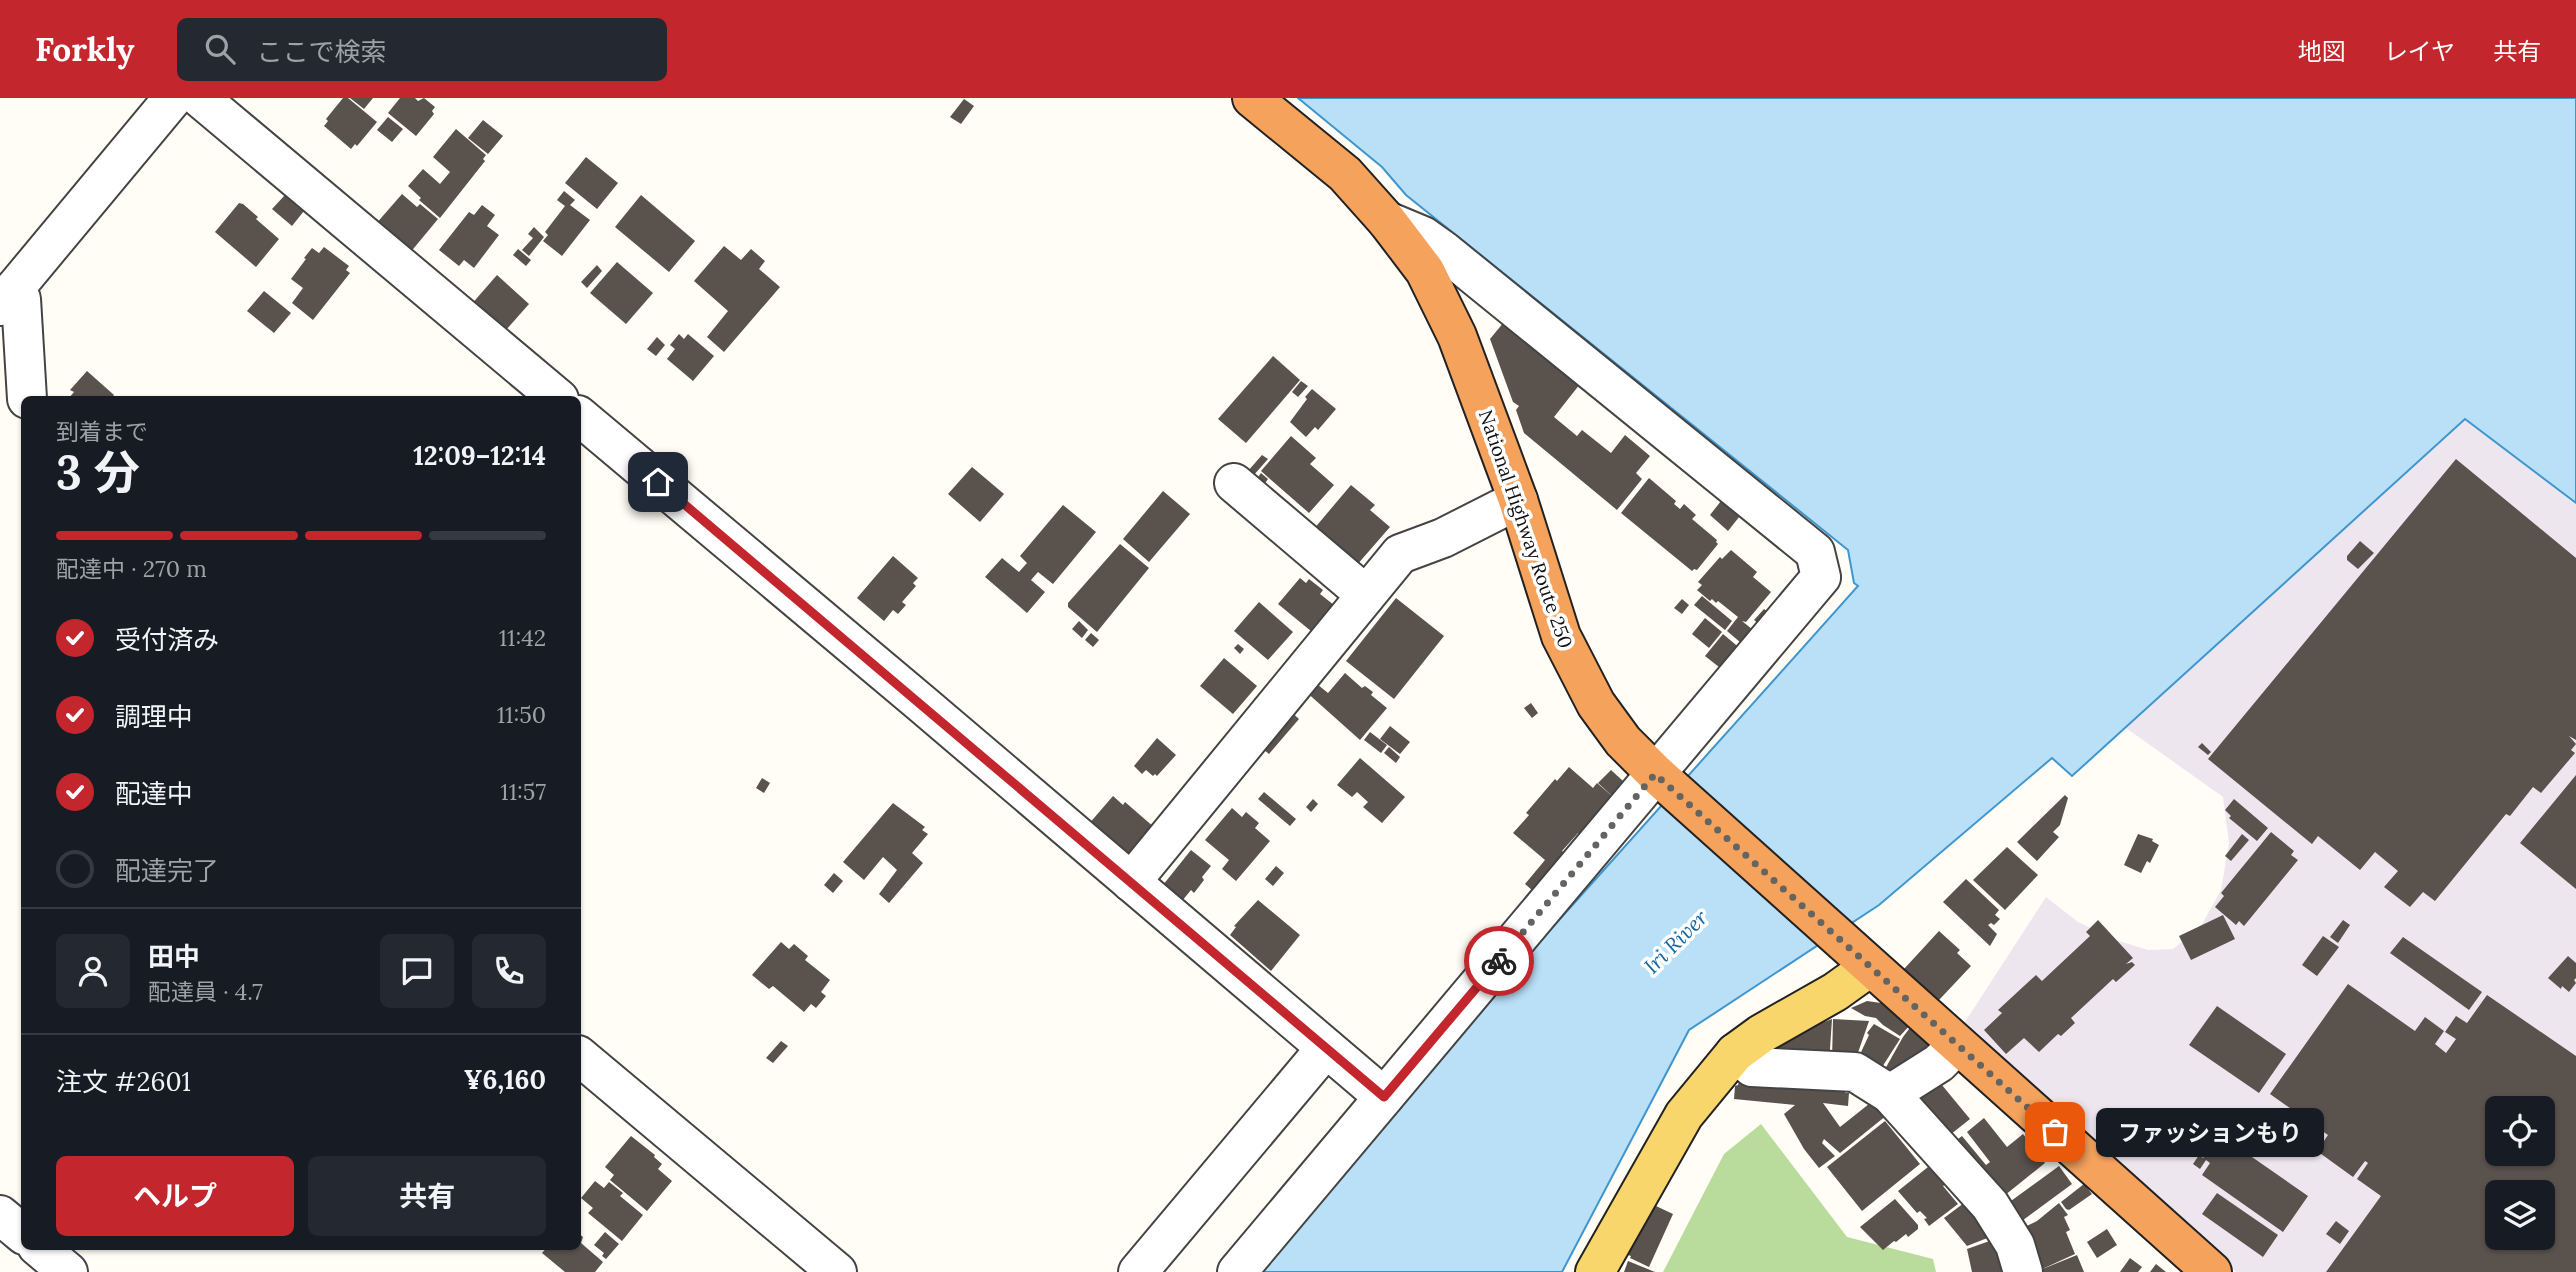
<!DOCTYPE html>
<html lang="ja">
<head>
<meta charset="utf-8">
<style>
	body { margin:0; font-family:Lora,"Noto Sans JP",serif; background:#242831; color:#f1f3f6; height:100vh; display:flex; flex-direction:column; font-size:26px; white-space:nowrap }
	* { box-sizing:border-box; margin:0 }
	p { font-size:23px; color:#9ea1a6 }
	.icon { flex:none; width:38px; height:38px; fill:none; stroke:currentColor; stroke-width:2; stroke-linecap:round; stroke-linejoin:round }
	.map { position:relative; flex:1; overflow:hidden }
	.side { position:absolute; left:21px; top:298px; width:560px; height:854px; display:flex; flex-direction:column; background:#171b24; border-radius:10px; box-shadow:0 2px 5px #0004 }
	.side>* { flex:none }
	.tools { position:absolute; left:2485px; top:998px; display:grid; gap:14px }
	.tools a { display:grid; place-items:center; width:70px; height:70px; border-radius:10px; background:#171b24; box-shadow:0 2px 5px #0004; font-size:35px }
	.pin { position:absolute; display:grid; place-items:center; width:60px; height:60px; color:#fff; margin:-30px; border-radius:14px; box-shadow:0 4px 10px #0006 }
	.courier { position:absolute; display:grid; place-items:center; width:70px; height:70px; margin:-35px; border:5px solid #c4262e; border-radius:50%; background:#fff; color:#222; box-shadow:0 2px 9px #0007 }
	.bubble { position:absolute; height:49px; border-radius:10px; background:#171b24; box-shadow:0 2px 5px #0004; font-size:23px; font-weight:700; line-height:49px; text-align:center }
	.head em { font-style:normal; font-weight:700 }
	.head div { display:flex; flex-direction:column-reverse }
	.head { display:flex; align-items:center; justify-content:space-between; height:119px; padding:0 35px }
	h1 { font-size:46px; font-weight:700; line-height:52px }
	.bar { display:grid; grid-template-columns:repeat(4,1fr); gap:10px 7px; align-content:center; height:84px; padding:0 35px }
	.bar i { height:9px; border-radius:5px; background:#363941 }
	.bar .current { background:#c4262e }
	.bar p { grid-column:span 4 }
	.line { display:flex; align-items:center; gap:18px; padding:0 35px; border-top:2px solid #363941 }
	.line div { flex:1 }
	.round { display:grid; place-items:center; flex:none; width:74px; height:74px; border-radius:10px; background:#242831 }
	ol { padding:0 35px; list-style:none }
	li { display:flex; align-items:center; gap:21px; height:77px }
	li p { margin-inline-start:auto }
	li .icon { padding:7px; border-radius:50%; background:#c4262e; color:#fff; stroke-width:4 }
	li:last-child { color:#9ea1a6 }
	li i { width:38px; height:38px; border:4px solid #363941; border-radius:50% }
	.cta { display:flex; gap:14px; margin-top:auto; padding:14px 35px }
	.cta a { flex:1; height:80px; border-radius:10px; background:#c4262e; color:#fff; font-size:28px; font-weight:700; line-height:80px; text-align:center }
	.cta a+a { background:#242831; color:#f1f3f6 }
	header { display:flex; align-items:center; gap:42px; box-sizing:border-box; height:98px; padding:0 35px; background:#c4262e; color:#fff }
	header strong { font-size:33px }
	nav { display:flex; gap:38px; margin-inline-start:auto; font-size:24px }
	.search { width:490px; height:63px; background:#242831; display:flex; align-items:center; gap:18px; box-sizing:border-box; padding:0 24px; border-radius:10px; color:#9ea1a6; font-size:26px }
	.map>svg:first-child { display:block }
</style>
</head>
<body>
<header>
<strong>Forkly</strong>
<div class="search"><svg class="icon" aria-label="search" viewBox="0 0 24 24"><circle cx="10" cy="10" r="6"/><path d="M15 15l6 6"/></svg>ここで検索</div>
<nav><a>地図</a><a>レイヤ</a><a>共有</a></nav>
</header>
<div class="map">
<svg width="2576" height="1174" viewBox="0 0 2576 1174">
	<rect width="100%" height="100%" fill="#fffdf5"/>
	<path fill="#eee6ef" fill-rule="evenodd" d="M2465 321 2576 407V1174H2236L1965 924 2046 799 2078 824 2119 843 2148 852 2173 851 2201 828 2221 792 2229 745 2223 699 2126 630ZM2497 1010H2543V1055H2497ZM2497 1094H2543V1139H2497Z"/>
	<path fill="#b9dc9c" d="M1761 1026 1847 1139 1933 1161 1936 1174H1663L1724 1056Z"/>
	<path fill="#b9e0f7" stroke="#3f96cf" stroke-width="2" d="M1298 0H2576V405L2465 321 2072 678 2052 660 1879 807 1689 932 1562 1174H1262L1551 831 1858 488 1854 485 1848 452 1406 97 1382 69Z"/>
	<g fill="#5a524d" fill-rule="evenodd">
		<path d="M343 0H348L377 24 357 48 355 46 351 51 324 28 328 23 326 21Z"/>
		<path d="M350 0H373L364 11Z"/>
		<path d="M400 0H415L418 3 424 0 435 9 432 13 434 16 416 38 388 15Z"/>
		<path d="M964 1 974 8 961 26 950 19Z"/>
		<path d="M388 19 403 31 392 44 377 32Z"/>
		<path d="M483 22 503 38 488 56 468 40Z"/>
		<path d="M456 31 486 57 483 61 485 63 440 120 419 102 421 100 408 88 423 71 440 86 450 74 433 59Z"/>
		<path d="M586 59 618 85 597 111 565 85Z"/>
		<path d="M564 93 575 102 570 107 590 122 562 158 543 143 548 137 545 134 565 108 557 102Z"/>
		<path d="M402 96 417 109 420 106 438 121 409 156 375 127Z"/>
		<path d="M285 97 304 113 292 128 272 111Z"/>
		<path d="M641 97 695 143 669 174 615 129Z"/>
		<path d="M239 105 243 106 258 119 256 121 279 141 256 169 215 134Z"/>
		<path d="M482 107 495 117 487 128 499 137 474 170 464 162 459 168 439 152 469 114 474 117Z"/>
		<path d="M534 129 544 139 529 158 522 152 533 140 528 136Z"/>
		<path d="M724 148 741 162 751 151 765 163 759 171 780 189 724 254 707 239 728 213 694 183Z"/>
		<path d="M324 149 349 168 346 172 350 175 313 222 292 205 303 190 291 181 306 161 304 160 312 150 319 155Z"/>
		<path d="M518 151 531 162 526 168 513 157Z"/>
		<path d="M617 164 653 195 626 226 590 195Z"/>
		<path d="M597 167 602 173 587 190 581 184Z"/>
		<path d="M497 177 529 206 506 232 470 208Z"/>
		<path d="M264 193 291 215 274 235 247 213Z"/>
		<path d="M1504 224 1580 286 1554 319 1577 338 1582 332 1611 355 1625 337 1650 358 1636 375 1642 381 1617 412 1524 335 1516 312 1519 308 1513 304 1490 241Z"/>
		<path d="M679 236 684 241 688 236 714 258 693 283 667 261 675 251 670 247Z"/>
		<path d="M657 239 665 247 656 258 647 251Z"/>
		<path d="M1273 258 1300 282 1246 345 1218 321Z"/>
		<path d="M87 273 114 297 111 301H68L74 294 70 292Z"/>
		<path d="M1301 283 1308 288 1298 299 1292 294Z"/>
		<path d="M1312 291 1336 311 1318 332 1315 329 1306 339 1290 324 1307 301 1305 299Z"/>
		<path d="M1291 338 1316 360 1310 366 1334 387 1309 415 1261 373Z"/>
		<path d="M1262 357 1268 361 1253 378 1248 373Z"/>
		<path d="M2456 361 2576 460V642L2569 638 2576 646 2571 652 2575 655 2541 695 2533 689 2510 718 2506 716 2435 803 2423 794 2410 809 2384 789 2398 773 2375 754 2360 772 2318 738 2312 746 2208 661Z"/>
		<path d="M972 369 1004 396 980 424 948 396Z"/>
		<path d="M1261 375 1268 381 1263 388 1256 382Z"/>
		<path d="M1649 380 1676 403 1674 406 1680 411 1684 406 1696 417 1692 421 1717 442 1716 444 1718 446 1697 472 1694 471 1692 473 1621 415Z"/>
		<path d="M1351 387 1375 407 1370 412 1390 429 1356 468 1313 432Z"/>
		<path d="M1163 393 1190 416 1149 464 1123 441Z"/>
		<path d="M1725 402 1743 414 1728 433 1710 417 1721 403Z"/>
		<path d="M1063 407 1096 434 1053 486 1038 474 1031 482 1045 494 1027 515 985 479 1002 460 1019 474 1027 465 1020 458Z"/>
		<path d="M2360 443 2374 455 2358 471 2347 462V458Z"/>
		<path d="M1120 446 1149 470 1097 534 1068 509V505Z"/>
		<path d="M1731 452 1757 474 1753 479 1771 494 1746 524 1742 523 1758 536 1747 550 1727 533 1738 519 1718 503 1716 505 1712 501 1710 503 1697 492 1702 487 1698 484 1720 459 1722 461Z"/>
		<path d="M893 458 918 480 913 485 916 488 902 504 906 507 898 516 893 512 884 523 857 500Z"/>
		<path d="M1300 480 1306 485 1309 481 1323 492 1320 496 1339 511 1317 538 1278 506Z"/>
		<path d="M1702 498 1732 523 1725 532 1694 507Z"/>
		<path d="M1396 500 1444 538 1394 601 1346 563Z"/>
		<path d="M1682 501 1689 507 1682 516 1674 510Z"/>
		<path d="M1259 504 1293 534 1268 562 1234 533Z"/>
		<path d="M1764 511 1773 518 1764 530 1754 522Z"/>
		<path d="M1705 520 1722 534 1709 550 1692 536Z"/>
		<path d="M1079 523 1088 532 1082 540 1072 531Z"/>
		<path d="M1091 535 1099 542 1093 549 1085 542Z"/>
		<path d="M1723 536 1742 552 1724 573 1705 558Z"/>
		<path d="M1238 546 1244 551 1240 556 1234 550Z"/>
		<path d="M1224 560 1257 588 1233 616 1200 588Z"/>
		<path d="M1345 575 1362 590 1365 588 1373 594 1371 597 1387 610 1360 642 1304 592 1312 582 1328 595Z"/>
		<path d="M1531 605 1538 615 1532 620 1524 610Z"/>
		<path d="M1289 612 1299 621 1269 656 1258 647Z"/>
		<path d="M1390 628 1410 644 1400 656 1380 641Z"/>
		<path d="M1370 634 1387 647 1381 655 1364 642Z"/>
		<path d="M1157 640 1176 657 1157 678 1155 676 1153 678 1146 672 1142 676 1134 668Z"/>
		<path d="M2202 645 2211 654 2208 657 2198 649Z"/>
		<path d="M1389 649 1400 659 1396 665 1384 655Z"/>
		<path d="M1360 660 1405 699 1382 725 1363 709 1368 704 1357 694 1352 699 1337 687Z"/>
		<path d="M1569 669 1593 690 1597 685 1619 704 1584 741 1578 735 1562 753 1567 757 1541 800 1525 786 1545 762 1513 735 1529 717 1526 715 1555 681 1557 683Z"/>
		<path d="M1611 672 1623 683 1611 697 1598 685Z"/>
		<path d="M2576 677V791L2520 745Z"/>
		<path d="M762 680 770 685 764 695 756 690Z"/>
		<path d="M1264 694 1296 721 1290 728 1258 701Z"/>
		<path d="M2065 697 2068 700 2060 727 2053 734 2059 739 2037 763 2017 744Z"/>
		<path d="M1113 698 1123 707 1125 704 1155 730 1128 761 1088 727Z"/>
		<path d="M1313 701 1318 706 1311 714 1306 709Z"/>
		<path d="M2234 701 2268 730 2257 743 2229 720 2231 718 2225 712Z"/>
		<path d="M893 705 925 729 922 732 928 736 912 755 923 765 889 805 879 796 897 772 883 759 864 782 843 764Z"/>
		<path d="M1232 710 1242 719 1246 714 1259 725 1255 730 1270 743 1236 783 1222 771 1229 762 1205 742Z"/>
		<path d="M2271 734 2294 753 2291 757 2298 762 2244 828 2239 823 2236 827 2215 809 2224 798 2221 795Z"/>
		<path d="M2138 736 2153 741 2152 743 2159 747 2150 765 2147 763 2141 775 2124 767Z"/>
		<path d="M2242 736 2249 742 2231 763 2225 758Z"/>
		<path d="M2007 749 2038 777 2005 812 1973 782Z"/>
		<path d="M1191 752 1211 768 1202 779 1204 782 1194 795 1191 792 1182 803 1163 787Z"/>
		<path d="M1276 768 1284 775 1273 788 1265 781Z"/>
		<path d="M834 775 843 783 833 795 824 787Z"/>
		<path d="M1966 781 1999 812 1995 817 2000 821 1994 827 1991 825 1988 827 1997 836 1990 848 1943 804Z"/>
		<path d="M1258 802 1300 837 1271 873 1230 837 1236 829 1234 828Z"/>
		<path d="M2223 817 2235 841 2191 862 2179 838Z"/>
		<path d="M2098 822 2133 860 2126 866 2132 864 2135 867 2116 884 2113 881 2071 920 2075 925 2061 938 2058 936 2039 954 2024 940 2006 956 1984 932 2002 915 1998 912 2036 877 2042 883 2090 838 2086 834Z"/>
		<path d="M2343 822 2350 827 2338 845 2330 839Z"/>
		<path d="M1939 833 1960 852 1957 855 1971 868 1939 902 1904 871Z"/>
		<path d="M2323 838 2339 849 2317 878 2302 867Z"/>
		<path d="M2403 839 2482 894 2469 912 2390 855Z"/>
		<path d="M781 844 789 851 794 846 808 858 805 862 830 882 821 894 826 898 816 910 811 906 804 914 773 888 769 891 752 877Z"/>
		<path d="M2568 858 2576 865V880L2574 882 2576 885 2569 894 2562 888 2561 891 2548 880Z"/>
		<path d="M2348 886 2415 933 2425 919 2444 933 2435 946 2446 955 2456 941 2445 934 2456 918 2467 925 2487 897 2576 958V1174H2326L2381 1098 2357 1081 2368 1065 2365 1063 2353 1079 2317 1053 2328 1037 2270 996ZM2497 1010H2543V1055H2497ZM2497 1094H2543V1139H2497Z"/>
		<path d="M1867 903 1888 906 1911 926 1900 938 1883 927 1876 920 1865 918 1851 910Z"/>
		<path d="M2217 908 2286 956 2259 995 2189 947Z"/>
		<path d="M1832 921 1829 966 1764 958 1819 926Z"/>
		<path d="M1833 921 1869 923 1854 966 1832 962Z"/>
		<path d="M1874 926 1900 941 1877 977 1856 965 1869 937 1867 935Z"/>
		<path d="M1912 927 1937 949 1880 980 1903 939Z"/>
		<path d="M781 943 788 948 773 965 766 960Z"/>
		<path d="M1740 981 1846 983 1845 995H1849L1848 1008 1823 1005 1840 1029 1874 1002 1887 1017 1840 1055 1824 1041 1822 1045 1835 1058 1819 1070 1804 1051 1784 1016 1795 1007 1734 1001 1735 988 1738 987Z"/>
		<path d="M1937 981 1970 1021 1936 1048 1903 1004Z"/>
		<path d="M1984 1020 2007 1049 2023 1036 2045 1065 1989 1110 1945 1051 1962 1038 1986 1067 1990 1064 1967 1034Z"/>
		<path d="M1885 1023 1920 1066 1862 1113 1827 1069Z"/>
		<path d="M2221 1035 2226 1041 2308 1098 2283 1134 2202 1077 2210 1065 2206 1062 2200 1071 2193 1066 2199 1057 2203 1060Z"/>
		<path d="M631 1038 655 1057 654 1059 662 1066 658 1071 672 1083 647 1113 610 1082 614 1077 605 1069Z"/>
		<path d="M2059 1068 2072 1086 2007 1134 1993 1116Z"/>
		<path d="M1928 1069 1946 1086 1943 1088 1958 1106 1929 1128 1924 1121 1927 1120 1920 1113 1917 1115 1898 1093Z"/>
		<path d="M595 1083 604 1090 609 1084 623 1095 620 1098 643 1117 622 1143 588 1115 593 1110 581 1100Z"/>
		<path d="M2084 1086 2092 1096 2069 1112 2066 1111 2061 1104Z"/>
		<path d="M2217 1095 2278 1137 2263 1159 2202 1116Z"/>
		<path d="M1895 1101 1918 1127V1131L1908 1139 1906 1136 1896 1144 1894 1143 1883 1152 1860 1129Z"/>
		<path d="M1968 1102 1995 1137 1967 1148 1944 1120Z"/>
		<path d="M2059 1105 2068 1117 2064 1119 2070 1132 2066 1134 2075 1156 2040 1172 2077 1157 2084 1174H2025L2010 1136 2037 1123Z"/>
		<path d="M1656 1108 1673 1116 1649 1169 1630 1160 1631 1158 1628 1157 1651 1109Z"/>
		<path d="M2336 1123 2349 1133 2340 1146 2326 1136Z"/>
		<path d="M2107 1131 2117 1147 2097 1160 2087 1144Z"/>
		<path d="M605 1134 619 1146 606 1161 602 1158 604 1155 594 1147Z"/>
		<path d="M578 1135 583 1139 581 1145 603 1164 595 1174H565L542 1155 548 1148H578Z"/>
		<path d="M1998 1140 2014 1174H1972L1967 1151Z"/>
		<path d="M2130 1160 2142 1169 2138 1174H2120Z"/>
		<path d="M1628 1163 1655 1174H1624Z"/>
		<path d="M2156 1166 2166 1174H2150Z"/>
	</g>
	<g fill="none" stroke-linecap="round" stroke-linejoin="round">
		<defs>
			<g id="minor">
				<path d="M200 0 559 301"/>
				<path d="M14 191 21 201 27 301"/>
				<path d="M0 208 173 0"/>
				<path d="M578 317 921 605 1384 999"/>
				<path d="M1234 385 1366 497"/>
				<path d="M1131 784 1400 456 1443 440 1518 402"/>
				<path d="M1735 955 1752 969 1855 974 1890 996 1990 1107 2015 1147 2023 1174"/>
				<path d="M578 957 837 1174"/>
				<path d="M1890 996 1939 965 1957 947"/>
				<path d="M0 1117 24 1137"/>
				<path d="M37 1148 68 1174"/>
				<path d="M1138 1174 1326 950"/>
				<path d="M1237 1174 1821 479 1815 454 1444 153 1423 138 1387 123"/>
			</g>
			<path id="major" d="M1595 1174 1684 1017 1735 955 1761 936 1835 894 1870 869"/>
			<path id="highway" d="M1252 0 1345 76 1387 123 1425 173 1457 238 1518 402 1561 538 1596 606 1623 643 1655 675 2212 1174"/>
		</defs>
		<use href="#minor" stroke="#444" stroke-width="42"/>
		<use href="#major" stroke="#222" stroke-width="42"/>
		<use href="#highway" stroke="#222" stroke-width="42"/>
		<use href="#minor" stroke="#fff" stroke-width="38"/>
		<use href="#major" stroke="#f9d66b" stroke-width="38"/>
		<use href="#highway" stroke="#f5a25d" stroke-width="38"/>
	</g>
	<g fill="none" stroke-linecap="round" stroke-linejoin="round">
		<path stroke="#646461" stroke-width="7" stroke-dasharray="0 12.6" d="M1499 863 1655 676 2055 1034"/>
		<path stroke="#c4262e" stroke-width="9" d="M658 384 1384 999 1499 863"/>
	</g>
	<g text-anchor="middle" stroke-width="7" stroke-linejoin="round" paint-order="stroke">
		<g font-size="19" fill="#111" stroke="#fff">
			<text transform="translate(1526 431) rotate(71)" y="7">National Highway Route 250</text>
		</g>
		<g font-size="21" font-style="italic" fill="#1768a6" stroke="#fff">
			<text transform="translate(1676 844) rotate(-45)" y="7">Iri River</text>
		</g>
	</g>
</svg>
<div class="tools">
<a><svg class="icon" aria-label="locate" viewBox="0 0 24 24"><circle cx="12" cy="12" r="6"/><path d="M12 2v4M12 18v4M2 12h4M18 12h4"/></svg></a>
<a><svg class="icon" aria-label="layers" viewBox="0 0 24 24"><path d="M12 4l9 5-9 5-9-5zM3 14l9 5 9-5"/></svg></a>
</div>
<div class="pin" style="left:2055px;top:1034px;background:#ea580c"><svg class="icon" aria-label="bag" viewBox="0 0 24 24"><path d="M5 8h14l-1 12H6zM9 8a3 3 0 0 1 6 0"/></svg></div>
<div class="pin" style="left:658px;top:384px;background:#1f2937"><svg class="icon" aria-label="home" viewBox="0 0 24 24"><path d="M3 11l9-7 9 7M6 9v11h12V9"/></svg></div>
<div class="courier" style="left:1499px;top:863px"><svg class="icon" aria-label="bike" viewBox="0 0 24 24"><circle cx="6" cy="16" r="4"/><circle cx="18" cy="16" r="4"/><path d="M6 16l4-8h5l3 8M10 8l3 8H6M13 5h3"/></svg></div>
<div class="bubble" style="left:2096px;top:1010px;width:228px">ファッションもり</div>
<section class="side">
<div class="head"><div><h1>3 分</h1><p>到着まで</p></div><em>12:09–12:14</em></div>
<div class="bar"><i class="current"></i><i class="current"></i><i class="current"></i><i></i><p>配達中 · 270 m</p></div>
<ol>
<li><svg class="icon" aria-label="check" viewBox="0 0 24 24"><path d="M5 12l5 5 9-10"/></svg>受付済み<p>11:42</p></li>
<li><svg class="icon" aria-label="check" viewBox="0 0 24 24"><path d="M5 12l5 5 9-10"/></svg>調理中<p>11:50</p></li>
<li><svg class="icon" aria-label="check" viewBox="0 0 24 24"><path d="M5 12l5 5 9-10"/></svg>配達中<p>11:57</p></li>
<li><i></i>配達完了</li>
</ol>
<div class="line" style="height:126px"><a class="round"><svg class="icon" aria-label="person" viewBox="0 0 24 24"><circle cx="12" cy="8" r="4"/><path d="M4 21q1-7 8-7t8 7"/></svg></a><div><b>田中</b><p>配達員 · 4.7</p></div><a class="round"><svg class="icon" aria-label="chat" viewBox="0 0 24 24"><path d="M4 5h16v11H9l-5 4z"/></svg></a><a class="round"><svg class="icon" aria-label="phone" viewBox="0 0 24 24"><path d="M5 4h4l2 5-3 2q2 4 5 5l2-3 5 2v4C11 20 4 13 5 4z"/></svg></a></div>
<div class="line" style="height:91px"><div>注文 #2601</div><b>¥6,160</b></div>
<div class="cta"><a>ヘルプ</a><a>共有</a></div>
</section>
</div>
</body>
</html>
